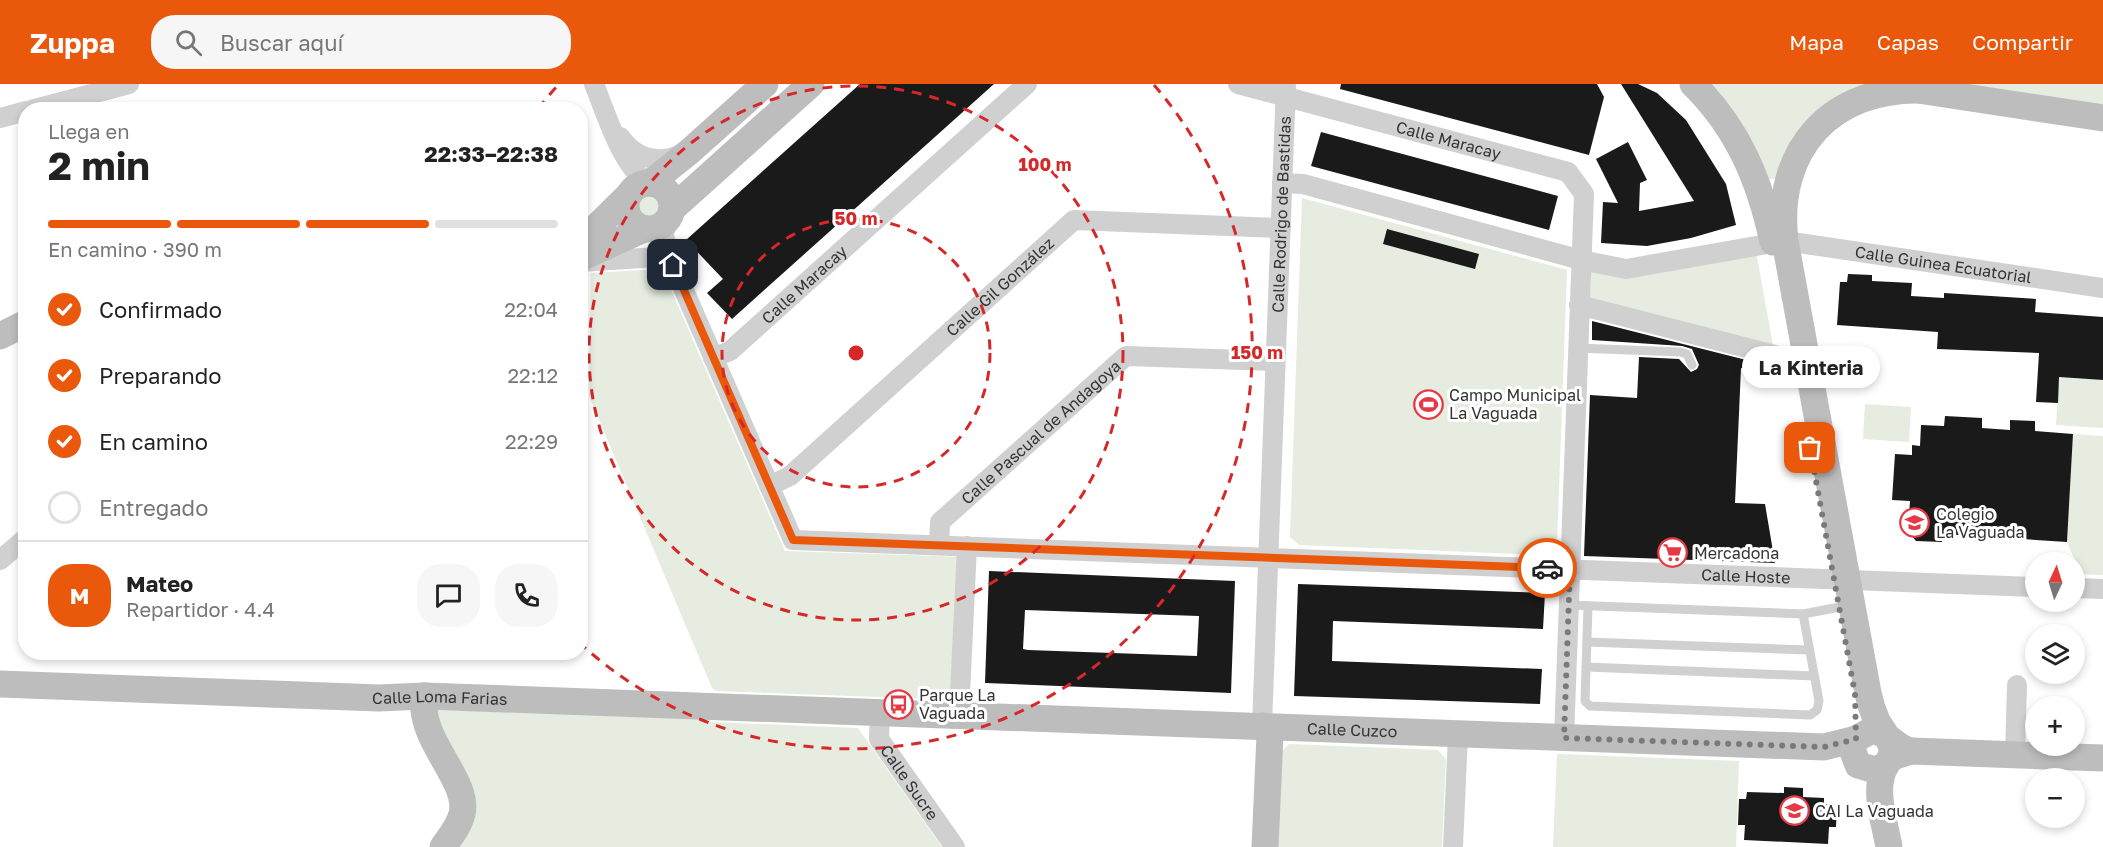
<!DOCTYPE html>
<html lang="es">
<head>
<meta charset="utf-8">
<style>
	body { margin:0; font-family:"Golos Text",sans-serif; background:#f6f6f6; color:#222; height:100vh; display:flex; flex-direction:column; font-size:22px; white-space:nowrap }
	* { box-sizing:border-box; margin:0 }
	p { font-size:20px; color:#767676 }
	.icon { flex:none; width:33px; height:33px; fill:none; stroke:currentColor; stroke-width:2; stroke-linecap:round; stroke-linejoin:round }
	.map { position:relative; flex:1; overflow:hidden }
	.panel { position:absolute; left:18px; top:18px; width:570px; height:558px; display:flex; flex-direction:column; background:#fff; border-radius:24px; box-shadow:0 3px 9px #0003 }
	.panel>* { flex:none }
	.needle { width:39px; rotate:4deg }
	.fabs { position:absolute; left:2025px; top:468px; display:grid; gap:12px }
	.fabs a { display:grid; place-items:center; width:60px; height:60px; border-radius:50%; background:#fff; box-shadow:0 3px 9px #0003; font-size:30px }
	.pin { position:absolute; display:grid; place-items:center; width:51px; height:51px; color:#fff; margin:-26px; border-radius:12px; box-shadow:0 3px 9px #0006 }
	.courier { position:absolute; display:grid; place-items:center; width:60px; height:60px; margin:-30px; border:4px solid #ea580c; border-radius:50%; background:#fff; color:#222; box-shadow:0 2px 8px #0007 }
	.bubble { position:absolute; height:42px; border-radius:21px; background:#fff; box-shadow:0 3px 9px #0003; font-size:20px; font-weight:700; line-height:42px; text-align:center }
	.headline em { font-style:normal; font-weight:700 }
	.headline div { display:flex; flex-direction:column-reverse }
	.headline { display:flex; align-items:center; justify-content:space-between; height:102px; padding:0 30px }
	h1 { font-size:39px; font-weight:700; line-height:45px }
	.bar { display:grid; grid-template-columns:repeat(4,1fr); gap:9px 6px; align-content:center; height:72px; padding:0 30px }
	.bar i { height:8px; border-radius:4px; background:#e0e0e0 }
	.bar .selected { background:#ea580c }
	.bar p { grid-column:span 4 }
	.line { display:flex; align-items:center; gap:15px; padding:0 30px; border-top:2px solid #e0e0e0 }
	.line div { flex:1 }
	.round { display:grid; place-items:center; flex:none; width:63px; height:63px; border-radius:24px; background:#f6f6f6 }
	ol { padding:0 30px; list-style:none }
	li { display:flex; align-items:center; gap:18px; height:66px }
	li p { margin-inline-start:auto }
	li .icon { padding:6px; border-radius:50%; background:#ea580c; color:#fff; stroke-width:4 }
	li:last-child { color:#767676 }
	li i { width:33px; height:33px; border:3px solid #e0e0e0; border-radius:50% }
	header { display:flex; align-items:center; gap:36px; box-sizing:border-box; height:84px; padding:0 30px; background:#ea580c; color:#fff }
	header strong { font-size:28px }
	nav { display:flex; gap:33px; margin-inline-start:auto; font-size:21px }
	.search { width:420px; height:54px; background:#f6f6f6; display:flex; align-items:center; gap:15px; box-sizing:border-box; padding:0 21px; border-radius:24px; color:#767676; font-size:22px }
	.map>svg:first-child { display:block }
</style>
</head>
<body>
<header>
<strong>Zuppa</strong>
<div class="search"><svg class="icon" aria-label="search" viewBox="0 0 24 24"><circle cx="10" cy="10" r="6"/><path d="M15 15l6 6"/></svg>Buscar aquí</div>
<nav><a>Mapa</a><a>Capas</a><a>Compartir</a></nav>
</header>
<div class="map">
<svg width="2103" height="763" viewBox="0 0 2103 763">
	<rect width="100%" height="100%" fill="#fff"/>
	<g fill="#e6ecdf">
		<path d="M1693 0H2103V34L1875 9 1776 95H1767Z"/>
		<path d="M639 101 661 102 671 114 662 141 633 139 627 130 634 104Z"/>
		<path d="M1302 114 1567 186 1557 459 1544 471 1299 461 1290 453Z"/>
		<path d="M1755 162 1775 272 1590 224 1591 176 1626 185Z"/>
		<path d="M662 185 785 467 967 473 960 616 716 607 712 604 589 312 591 189Z"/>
		<path d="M2059 293 2103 296V344L2056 341Z"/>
		<path d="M1865 320 1911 323 1909 358 1863 355Z"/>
		<path d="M2073 350 2103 352V491L2076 490 2077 481 2067 458Z"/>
		<path d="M435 626 710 633V638L858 644 942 763H451L462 747Z"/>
		<path d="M1289 660 1438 666 1446 675 1442 763H1274L1278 670Z"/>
		<path d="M1557 670 1739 677 1736 763H1553Z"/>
	</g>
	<g fill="#1a1a1a" fill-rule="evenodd">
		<path d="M860 0H994L732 235 707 209 723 195 686 156Z"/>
		<path d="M1341 0H1597L1604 13 1589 71 1340 5Z"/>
		<path d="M1621 0H1638L1657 9 1686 36 1726 100 1736 141 1691 154 1647 162 1601 159 1603 118 1618 119 1596 75 1628 58 1647 96 1640 99 1639 127 1694 117Z"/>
		<path d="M1321 48 1558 112 1549 146 1311 82Z"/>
		<path d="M1387 145 1479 170 1475 185 1383 160Z"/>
		<path d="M1848 190 1872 191V197L1912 199 1911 212 1944 214V209L2036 215 2035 228 2103 233V296L2059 293 2058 319 2036 318 2039 269 1937 265 1938 248 1837 241 1840 198H1847Z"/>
		<path d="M1592 237 1770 282 1769 286 1741 284 1735 419 1765 420 1775 479 1584 472 1590 311 1637 314 1639 273 1679 275 1691 288 1697 285 1699 281 1692 265 1682 262 1592 256Z"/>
		<path d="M1945 332 1982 334V344L2010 346V336L2035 337V347L2073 350 2067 458 1943 450 1942 458 1916 457 1908 447 1910 417 1892 416 1895 370 1912 371V361L1920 362 1921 341 1944 342Z"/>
		<path d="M989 487 1235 497 1231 609 985 599ZM1025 526 1199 532 1197 572 1028 566 1023 565Z"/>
		<path d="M1298 500 1545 509 1543 545 1333 537 1332 577 1542 585 1540 620 1294 612Z"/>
		<path d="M1784 703 1803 704V713L1824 714V720L1837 721 1836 743H1829L1828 760 1744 756 1745 741H1738L1739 715H1746L1747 708 1784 709Z"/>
	</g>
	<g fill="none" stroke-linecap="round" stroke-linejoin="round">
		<g stroke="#d0d0d0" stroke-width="9">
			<path d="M1577 264 1680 268 1687 270 1692 281"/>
			<path d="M1569 521 1803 530 1840 523"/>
			<path d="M1588 522 1585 617 1590 622 1810 631 1817 626 1819 617 1803 530"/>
			<path d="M1587 558 1809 566"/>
			<path d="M1586 583 1814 592"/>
		</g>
		<g stroke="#d0d0d0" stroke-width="20">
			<path d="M594 0C605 26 623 88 650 99"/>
			<path id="s1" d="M1238 0 1568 88 1584 110 1564 654"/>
			<path d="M31 26 129 0"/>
			<path d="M0 34 26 27"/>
			<path d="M620 53C636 75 659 81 684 69"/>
			<path d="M1282 99 1303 100 1581 176 1626 185 1773 159"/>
			<path id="s2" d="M666 137 664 152 673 181 793 456 2036 503"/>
			<path id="s3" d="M1785 157 2103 204"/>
			<path d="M582 178 656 173 673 181"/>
			<path d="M1579 221 1794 276"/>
			<path id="s4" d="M713 274 730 267 1027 0"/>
			<path id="s5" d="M769 402 790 392 1074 136 1281 144"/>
			<path id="s6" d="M939 461 940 438 1126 272 1275 277"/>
			<path d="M0 476 26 454"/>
			<path d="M2074 504 2103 505"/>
			<path id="s7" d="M880 628 879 655 955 763"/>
			<path d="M959 631 967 462"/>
			<path id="s8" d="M1262 642 1286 0"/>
			<path d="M2015 671 2017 601"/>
			<path d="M1453 763 1458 651"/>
		</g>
		<g stroke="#bdbdbd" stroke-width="27">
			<path d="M1693 0C1738 44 1760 97 1773 158"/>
			<path d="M1905 4 2103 34"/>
			<circle cx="649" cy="122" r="23"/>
			<path d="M650 99 689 68 765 0"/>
			<path d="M672 125 811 0"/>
			<path d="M580 159 627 113"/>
			<path d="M580 174 644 145"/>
			<path d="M0 252 26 239"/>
			<path id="s9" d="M0 600 379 614 424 612 1824 663 1856 655"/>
			<path d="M424 612C418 657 470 696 462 730 459 742 450 753 443 763"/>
			<path d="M1262 642 1270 651 1265 763"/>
			<path d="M1911 667C1895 664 1888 648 1872 646L1856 655 1852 665 1858 681 1875 686 1886 681C1900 664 1886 653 1877 637 1873 628 1870 619 1868 609L1785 157C1774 65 1832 3 1923 6"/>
			<path d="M1895 672 1911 667 2103 674"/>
			<path d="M1886 681C1872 704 1885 739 1889 763"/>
		</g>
	</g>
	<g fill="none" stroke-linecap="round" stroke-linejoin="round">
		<path stroke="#7a7a7a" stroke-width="6" stroke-dasharray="0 10.8" d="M1547 484 1570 485 1564 654 1824 663 1856 655 1855 610 1810 364"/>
		<path stroke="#ea580c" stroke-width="8" d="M673 181 793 456 1547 484"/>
	</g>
	<g fill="none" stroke="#d62828" stroke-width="3" stroke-dasharray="10 8">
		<circle cx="856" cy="269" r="134"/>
		<circle cx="856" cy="269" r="267"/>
		<path d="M538 25A401 401 0 0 1 558 1M1154 1A401 401 0 0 1 583 562"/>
	</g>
	<defs>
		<symbol id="stadium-ring" viewBox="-11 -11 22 22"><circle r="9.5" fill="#fff" stroke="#e63946" stroke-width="1.5"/><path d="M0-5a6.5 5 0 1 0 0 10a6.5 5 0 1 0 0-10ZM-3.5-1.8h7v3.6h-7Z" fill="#e63946"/></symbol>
		<symbol id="school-ring" viewBox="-11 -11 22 22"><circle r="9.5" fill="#fff" stroke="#e63946" stroke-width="1.5"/><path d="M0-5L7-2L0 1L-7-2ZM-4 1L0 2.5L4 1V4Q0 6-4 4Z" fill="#e63946"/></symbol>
		<symbol id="supermarket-ring" viewBox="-11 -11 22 22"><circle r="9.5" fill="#fff" stroke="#e63946" stroke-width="1.5"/><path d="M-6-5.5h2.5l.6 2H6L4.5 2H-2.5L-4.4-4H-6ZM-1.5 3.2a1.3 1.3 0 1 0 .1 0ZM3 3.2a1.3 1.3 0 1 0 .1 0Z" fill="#e63946"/></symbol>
		<symbol id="bus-ring" viewBox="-11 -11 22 22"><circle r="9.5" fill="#fff" stroke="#e63946" stroke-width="1.5"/><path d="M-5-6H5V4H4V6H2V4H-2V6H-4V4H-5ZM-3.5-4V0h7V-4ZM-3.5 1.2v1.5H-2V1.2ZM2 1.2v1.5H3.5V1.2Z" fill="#e63946"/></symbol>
	</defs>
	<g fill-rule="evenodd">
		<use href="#stadium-ring" x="1412" y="304" width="33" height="33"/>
		<use href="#school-ring" x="1898" y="422" width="33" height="33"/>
		<use href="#supermarket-ring" x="1656" y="452" width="33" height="33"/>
		<use href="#bus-ring" x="882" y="604" width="33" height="33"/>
		<use href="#school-ring" x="1778" y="710" width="33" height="33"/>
	</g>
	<g text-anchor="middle" stroke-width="6" stroke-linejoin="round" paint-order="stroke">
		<g font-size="16" fill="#333" stroke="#fff">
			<text dy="6" stroke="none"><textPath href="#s1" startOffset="218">Calle Maracay</textPath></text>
			<text dy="6" stroke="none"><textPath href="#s8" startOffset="512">Calle Rodrigo de Bastidas</textPath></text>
			<text dy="6" stroke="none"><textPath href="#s3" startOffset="160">Calle Guinea Ecuatorial</textPath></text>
			<text dy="6" stroke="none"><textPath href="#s4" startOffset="118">Calle Maracay</textPath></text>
			<text dy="6" stroke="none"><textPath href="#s5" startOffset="306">Calle Gil González</textPath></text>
			<text dy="6" stroke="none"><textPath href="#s6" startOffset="158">Calle Pascual de Andagoya</textPath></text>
			<text dy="6" stroke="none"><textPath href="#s2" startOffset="1299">Calle Hoste</textPath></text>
			<text dy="6" stroke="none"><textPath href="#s9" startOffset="440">Calle Loma Farias</textPath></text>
			<text dy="6" stroke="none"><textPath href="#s9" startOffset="1353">Calle Cuzco</textPath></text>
			<text dy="6" stroke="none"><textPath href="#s7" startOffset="80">Calle Sucre</textPath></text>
		</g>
		<g font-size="16" fill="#333" stroke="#fff" text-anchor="start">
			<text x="1449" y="317">Campo Municipal<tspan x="1449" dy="18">La Vaguada</tspan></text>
			<text x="1936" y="436">Colegio<tspan x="1936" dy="18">La Vaguada</tspan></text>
			<text x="1694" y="475">Mercadona</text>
			<text x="919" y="617">Parque La<tspan x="919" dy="18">Vaguada</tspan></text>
			<text x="1815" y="733">CAI La Vaguada</text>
		</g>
	</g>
	<circle cx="856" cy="269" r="9" fill="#d62828" stroke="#fff" stroke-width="3"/>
	<g font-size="18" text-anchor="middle" font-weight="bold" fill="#d62828" stroke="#fff" stroke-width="6" stroke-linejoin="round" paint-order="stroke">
		<text x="1045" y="87">100 m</text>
		<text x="856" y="141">50 m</text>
		<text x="1257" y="275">150 m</text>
	</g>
</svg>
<div class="fabs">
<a><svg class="needle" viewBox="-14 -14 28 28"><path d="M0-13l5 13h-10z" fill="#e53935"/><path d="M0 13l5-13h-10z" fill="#767676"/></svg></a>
<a><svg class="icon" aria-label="layers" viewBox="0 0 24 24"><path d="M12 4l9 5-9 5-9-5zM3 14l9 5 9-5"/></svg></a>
<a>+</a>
<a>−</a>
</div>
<div class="pin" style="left:1810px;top:364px;background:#ea580c"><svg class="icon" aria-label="bag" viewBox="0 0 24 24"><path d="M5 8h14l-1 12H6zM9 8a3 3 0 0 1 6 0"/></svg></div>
<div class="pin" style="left:673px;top:181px;background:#1f2937"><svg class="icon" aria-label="home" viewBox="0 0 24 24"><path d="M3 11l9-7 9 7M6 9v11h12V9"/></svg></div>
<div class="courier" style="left:1547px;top:484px"><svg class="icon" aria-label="car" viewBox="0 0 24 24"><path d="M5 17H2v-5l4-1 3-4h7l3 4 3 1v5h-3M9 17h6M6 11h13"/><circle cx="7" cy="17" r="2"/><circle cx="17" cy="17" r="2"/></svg></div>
<div class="bubble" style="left:1742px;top:262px;width:138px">La Kinteria</div>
<section class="panel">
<div class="headline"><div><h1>2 min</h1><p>Llega en</p></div><em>22:33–22:38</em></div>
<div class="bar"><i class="selected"></i><i class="selected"></i><i class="selected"></i><i></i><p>En camino · 390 m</p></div>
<ol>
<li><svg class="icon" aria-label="check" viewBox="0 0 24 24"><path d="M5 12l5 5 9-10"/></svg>Confirmado<p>22:04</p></li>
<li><svg class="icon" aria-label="check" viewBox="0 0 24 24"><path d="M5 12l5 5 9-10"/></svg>Preparando<p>22:12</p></li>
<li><svg class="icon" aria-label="check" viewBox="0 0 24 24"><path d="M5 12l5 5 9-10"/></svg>En camino<p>22:29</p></li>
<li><i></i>Entregado</li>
</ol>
<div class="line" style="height:108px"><b class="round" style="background:#ea580c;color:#fff">M</b><div><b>Mateo</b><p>Repartidor · 4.4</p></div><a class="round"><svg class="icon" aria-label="chat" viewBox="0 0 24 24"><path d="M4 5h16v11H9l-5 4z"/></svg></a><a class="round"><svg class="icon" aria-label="phone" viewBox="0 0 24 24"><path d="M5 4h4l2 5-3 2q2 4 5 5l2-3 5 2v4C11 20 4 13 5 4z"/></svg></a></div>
</section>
</div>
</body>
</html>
